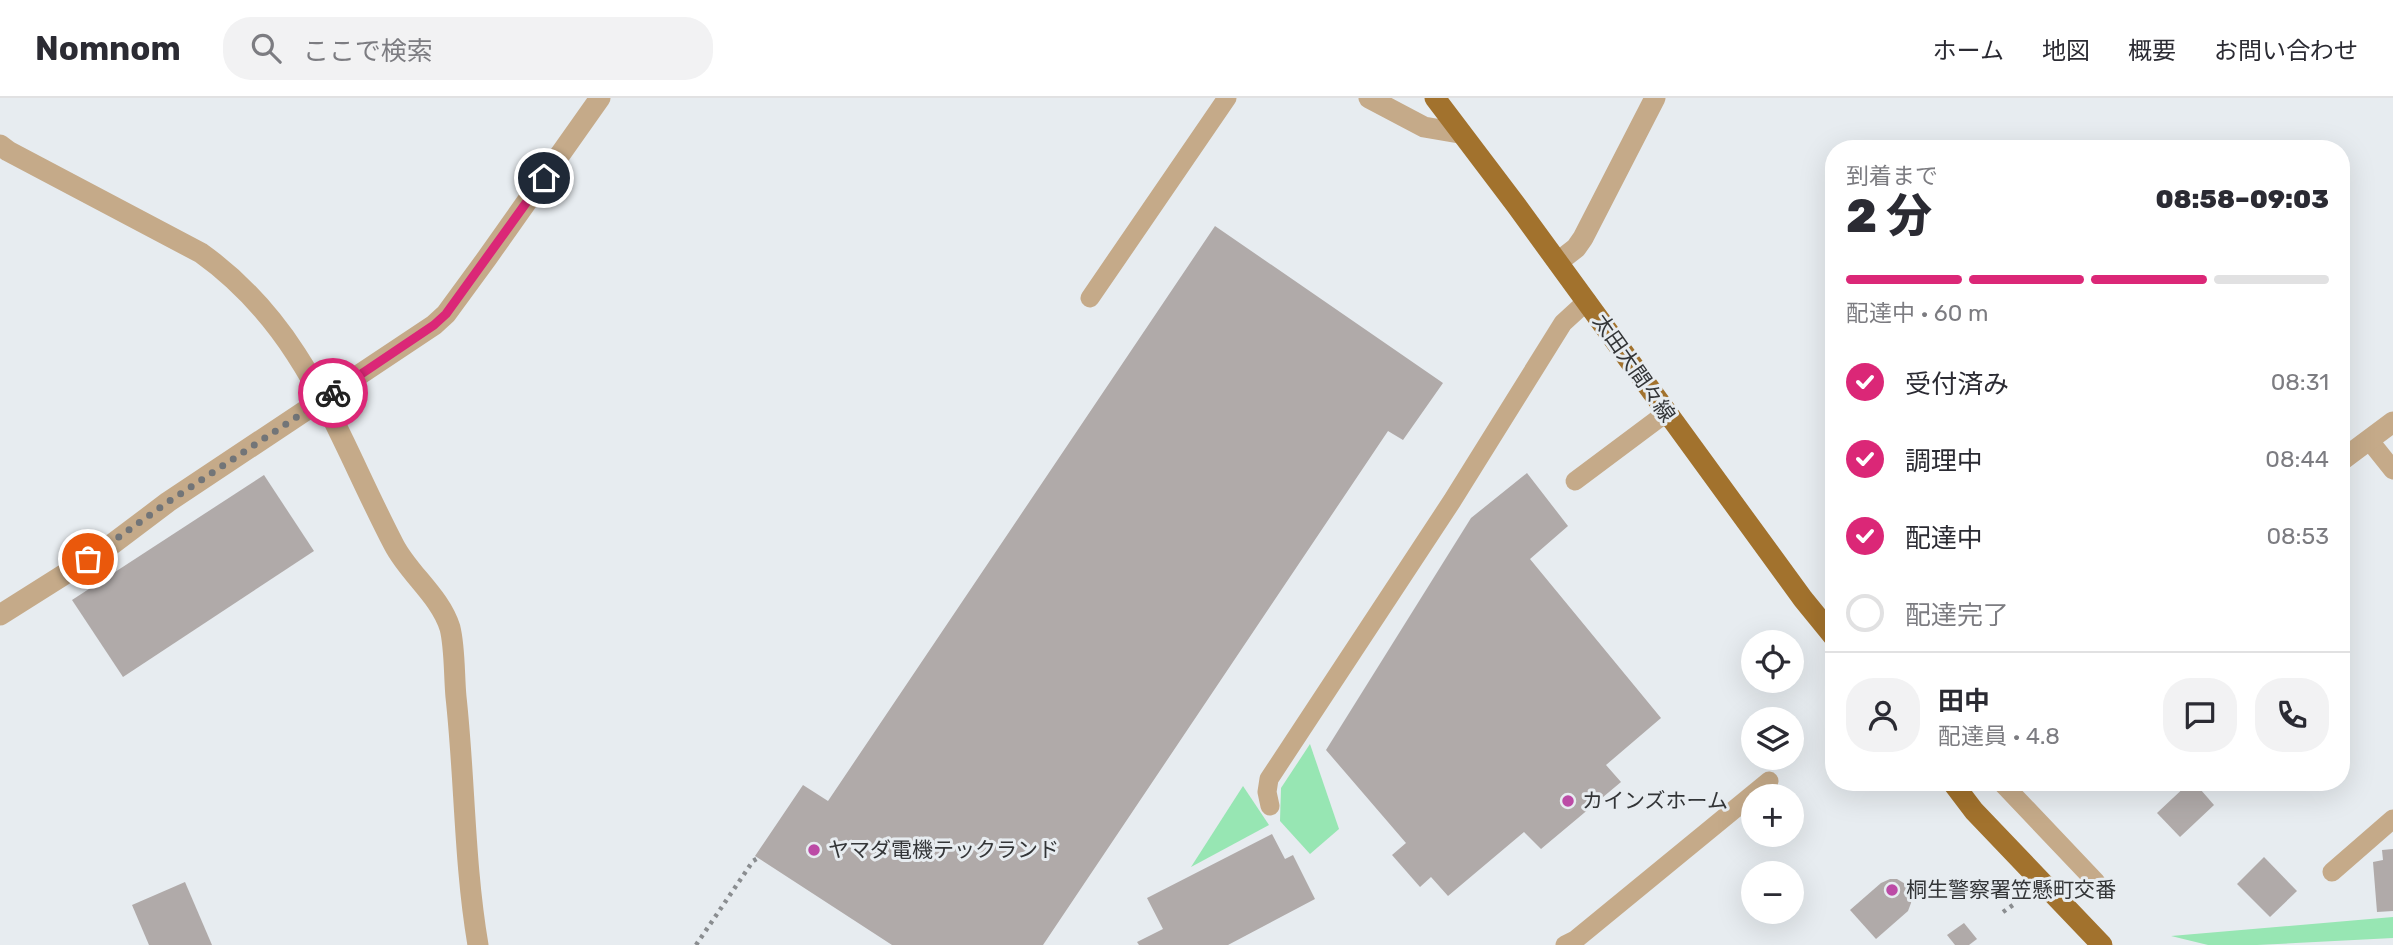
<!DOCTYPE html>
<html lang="ja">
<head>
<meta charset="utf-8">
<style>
	body { margin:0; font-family:Rubik,"Noto Sans JP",sans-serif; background:#f2f2f3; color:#2b2b33; height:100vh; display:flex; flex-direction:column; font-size:26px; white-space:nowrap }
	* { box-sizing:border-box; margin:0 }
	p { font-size:23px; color:#7c7c81 }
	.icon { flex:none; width:38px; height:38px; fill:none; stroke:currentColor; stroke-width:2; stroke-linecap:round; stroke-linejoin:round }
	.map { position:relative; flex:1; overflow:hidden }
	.sheet { position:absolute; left:1825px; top:42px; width:525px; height:651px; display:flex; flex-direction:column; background:#fff; border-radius:28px; box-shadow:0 7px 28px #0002 }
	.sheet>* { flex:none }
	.buttons { position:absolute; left:1741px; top:532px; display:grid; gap:14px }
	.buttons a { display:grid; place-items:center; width:63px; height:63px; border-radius:50%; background:#fff; box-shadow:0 7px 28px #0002; font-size:35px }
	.pin { position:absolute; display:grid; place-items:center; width:60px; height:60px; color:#fff; margin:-30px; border:4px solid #fff; border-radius:50%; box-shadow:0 2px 7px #0007 }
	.courier { position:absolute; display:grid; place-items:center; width:70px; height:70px; margin:-35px; border:5px solid #db2777; border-radius:50%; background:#fff; color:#222; box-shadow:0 2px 9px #0007 }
	.overview em { font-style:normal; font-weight:800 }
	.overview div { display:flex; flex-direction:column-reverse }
	.overview { display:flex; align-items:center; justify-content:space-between; height:119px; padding:0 21px }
	h1 { font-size:46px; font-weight:800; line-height:52px }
	.bar { display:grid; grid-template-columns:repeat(4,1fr); gap:10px 7px; align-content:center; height:84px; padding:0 21px }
	.bar i { height:9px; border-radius:5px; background:#e1e1e2 }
	.bar .selected { background:#db2777 }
	.bar p { grid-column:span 4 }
	.line { display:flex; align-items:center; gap:18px; padding:0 21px; border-top:2px solid #e1e1e2 }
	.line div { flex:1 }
	.round { display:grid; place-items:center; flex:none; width:74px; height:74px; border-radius:28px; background:#f2f2f3 }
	ol { padding:0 21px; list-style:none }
	li { display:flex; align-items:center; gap:21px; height:77px }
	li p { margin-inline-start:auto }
	li .icon { padding:7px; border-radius:50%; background:#db2777; color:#fff; stroke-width:4 }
	li:last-child { color:#7c7c81 }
	li i { width:38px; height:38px; border:4px solid #e1e1e2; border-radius:50% }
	header { display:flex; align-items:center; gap:42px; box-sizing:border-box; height:98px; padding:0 35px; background:#fff; border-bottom:2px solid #e1e1e2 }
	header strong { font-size:33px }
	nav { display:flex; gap:38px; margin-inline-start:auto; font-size:24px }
	.search { width:490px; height:63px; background:#f2f2f3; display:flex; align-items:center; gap:18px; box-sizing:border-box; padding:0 24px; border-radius:28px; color:#7c7c81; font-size:26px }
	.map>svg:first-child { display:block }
</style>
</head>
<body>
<header>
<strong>Nomnom</strong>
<div class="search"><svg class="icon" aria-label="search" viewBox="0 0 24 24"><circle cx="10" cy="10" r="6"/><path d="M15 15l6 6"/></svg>ここで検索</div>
<nav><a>ホーム</a><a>地図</a><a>概要</a><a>お問い合わせ</a></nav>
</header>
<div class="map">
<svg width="2393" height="847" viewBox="0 0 2393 847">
	<rect width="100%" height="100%" fill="#e7ecf0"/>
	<g fill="#97e6b3">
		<path d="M1310 646 1339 731 1310 756 1280 723 1281 690Z"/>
		<path d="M1243 688 1269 727 1191 769Z"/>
		<path d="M2393 819V840L2257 847H2208L2171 838Z"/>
	</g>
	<g fill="#b0aaa9">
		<path d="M1215 128 1443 285 1403 342 1388 333 1043 847H892L755 758 803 687 828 703Z"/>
		<path d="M1527 375 1568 428 1530 461 1661 620 1606 667 1621 684 1541 751 1524 734 1448 798 1431 779 1420 789 1392 757 1406 745 1326 652 1471 420Z"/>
		<path d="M264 377 314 453 123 579 72 502Z"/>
		<path d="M2190 684H2194L2214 707 2180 739 2157 715Z"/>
		<path d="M1272 736 1285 761 1293 757 1315 801 1228 847H1139L1137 844 1163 831 1147 800Z"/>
		<path d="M2393 751V813L2377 814 2373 764 2383 762 2382 752Z"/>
		<path d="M2264 759 2297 793 2270 819 2237 786Z"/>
		<path d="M1890 781H1897L1907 787 1912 798 1911 805 1908 813 1876 841 1850 812 1881 785Z"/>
		<path d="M185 784 212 847H149L132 807Z"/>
		<path d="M1964 825 1977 841 1969 847H1955L1947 837Z"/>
	</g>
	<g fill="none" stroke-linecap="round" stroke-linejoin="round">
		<g stroke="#8a8d90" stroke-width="4.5" stroke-dasharray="3.5 5" stroke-linecap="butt">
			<path d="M2003 814 2013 807"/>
			<path d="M696 847 753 763 758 760"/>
		</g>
		<g stroke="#c5aa89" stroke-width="19">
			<path d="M1090 200 1227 0"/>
			<path d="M2369 342 2393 372"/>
			<path d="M1575 383 1666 315"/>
			<path d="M2001 684 2096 784"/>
			<path d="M1270 708 1267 694 1269 681 1452 403 1563 225 1587 203"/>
			<path d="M2332 774 2393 721"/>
			<path d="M1565 847 1575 842 1769 683"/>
		</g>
		<g stroke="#c5aa89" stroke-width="21">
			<path d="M0 47 8 53 201 155C306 230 337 338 394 447 409 476 440 498 450 530 455 550 454 578 456 599 465 681 464 765 478 847"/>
			<path d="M1558 164 1576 150 1583 140 1655 0"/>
			<path d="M2342 362 2393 324"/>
			<path d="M0 517 111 447 168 404 434 227 446 216 487 160 600 0"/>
		</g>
		<path stroke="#c5aa89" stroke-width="21" d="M1369 0 1424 29 1459 35"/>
		<g stroke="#a2722d" stroke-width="21">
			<path d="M1435 0 1516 107 1803 501 1834 539"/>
			<path d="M1952 684 1974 713 2102 847"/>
		</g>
	</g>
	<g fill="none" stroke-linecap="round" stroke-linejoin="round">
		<path stroke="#727578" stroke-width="7" stroke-dasharray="0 12.6" d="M88 461 168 404 333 295"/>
		<path stroke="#db2777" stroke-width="9" d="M333 295 434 227 446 216 544 80"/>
	</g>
	<g fill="#bc4ba6" stroke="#e7ecf0" stroke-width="2.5">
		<circle cx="1568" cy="703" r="7"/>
		<circle cx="814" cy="752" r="7"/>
		<circle cx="1892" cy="792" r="7"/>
	</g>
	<g text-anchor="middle" stroke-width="6" stroke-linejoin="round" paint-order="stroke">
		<g font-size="21" fill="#333537" stroke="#e7ecf0">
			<text transform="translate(1634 270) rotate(55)" y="7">太田大間々線</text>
		</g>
		<g font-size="21" fill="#333537" stroke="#e7ecf0" text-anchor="start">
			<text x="1582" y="710">カインズホーム</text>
			<text x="828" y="759">ヤマダ電機テックランド</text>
			<text x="1906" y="799">桐生警察署笠懸町交番</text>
		</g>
	</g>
</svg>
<div class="buttons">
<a><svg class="icon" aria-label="locate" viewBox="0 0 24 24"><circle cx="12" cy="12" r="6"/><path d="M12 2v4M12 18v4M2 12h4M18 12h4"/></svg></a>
<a><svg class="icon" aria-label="layers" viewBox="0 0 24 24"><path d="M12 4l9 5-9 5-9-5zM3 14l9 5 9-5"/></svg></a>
<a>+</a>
<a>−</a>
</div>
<div class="pin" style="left:88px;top:461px;background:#ea580c"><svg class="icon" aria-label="bag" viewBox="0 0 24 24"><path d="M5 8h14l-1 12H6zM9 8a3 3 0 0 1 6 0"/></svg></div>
<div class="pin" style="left:544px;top:80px;background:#1f2937"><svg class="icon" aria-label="home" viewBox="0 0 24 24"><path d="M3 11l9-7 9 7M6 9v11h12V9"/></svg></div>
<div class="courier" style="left:333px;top:295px"><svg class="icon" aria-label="bike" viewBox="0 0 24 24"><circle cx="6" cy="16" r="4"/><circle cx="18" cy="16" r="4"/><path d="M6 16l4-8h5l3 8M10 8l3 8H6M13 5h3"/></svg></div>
<section class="sheet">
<div class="overview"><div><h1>2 分</h1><p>到着まで</p></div><em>08:58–09:03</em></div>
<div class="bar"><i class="selected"></i><i class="selected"></i><i class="selected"></i><i></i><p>配達中 · 60 m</p></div>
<ol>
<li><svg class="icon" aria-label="check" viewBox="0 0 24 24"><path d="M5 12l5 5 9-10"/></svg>受付済み<p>08:31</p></li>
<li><svg class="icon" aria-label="check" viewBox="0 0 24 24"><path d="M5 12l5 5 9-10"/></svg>調理中<p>08:44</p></li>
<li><svg class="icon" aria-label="check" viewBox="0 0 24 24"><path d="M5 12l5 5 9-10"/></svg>配達中<p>08:53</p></li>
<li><i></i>配達完了</li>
</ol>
<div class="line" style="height:126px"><a class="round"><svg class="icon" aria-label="person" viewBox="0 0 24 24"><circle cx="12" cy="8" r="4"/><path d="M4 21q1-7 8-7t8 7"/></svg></a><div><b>田中</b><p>配達員 · 4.8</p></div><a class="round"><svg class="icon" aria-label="chat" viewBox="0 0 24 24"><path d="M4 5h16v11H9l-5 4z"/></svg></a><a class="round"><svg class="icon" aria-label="phone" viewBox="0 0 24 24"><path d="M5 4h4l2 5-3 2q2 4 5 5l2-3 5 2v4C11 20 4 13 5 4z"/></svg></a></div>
</section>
</div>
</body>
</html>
